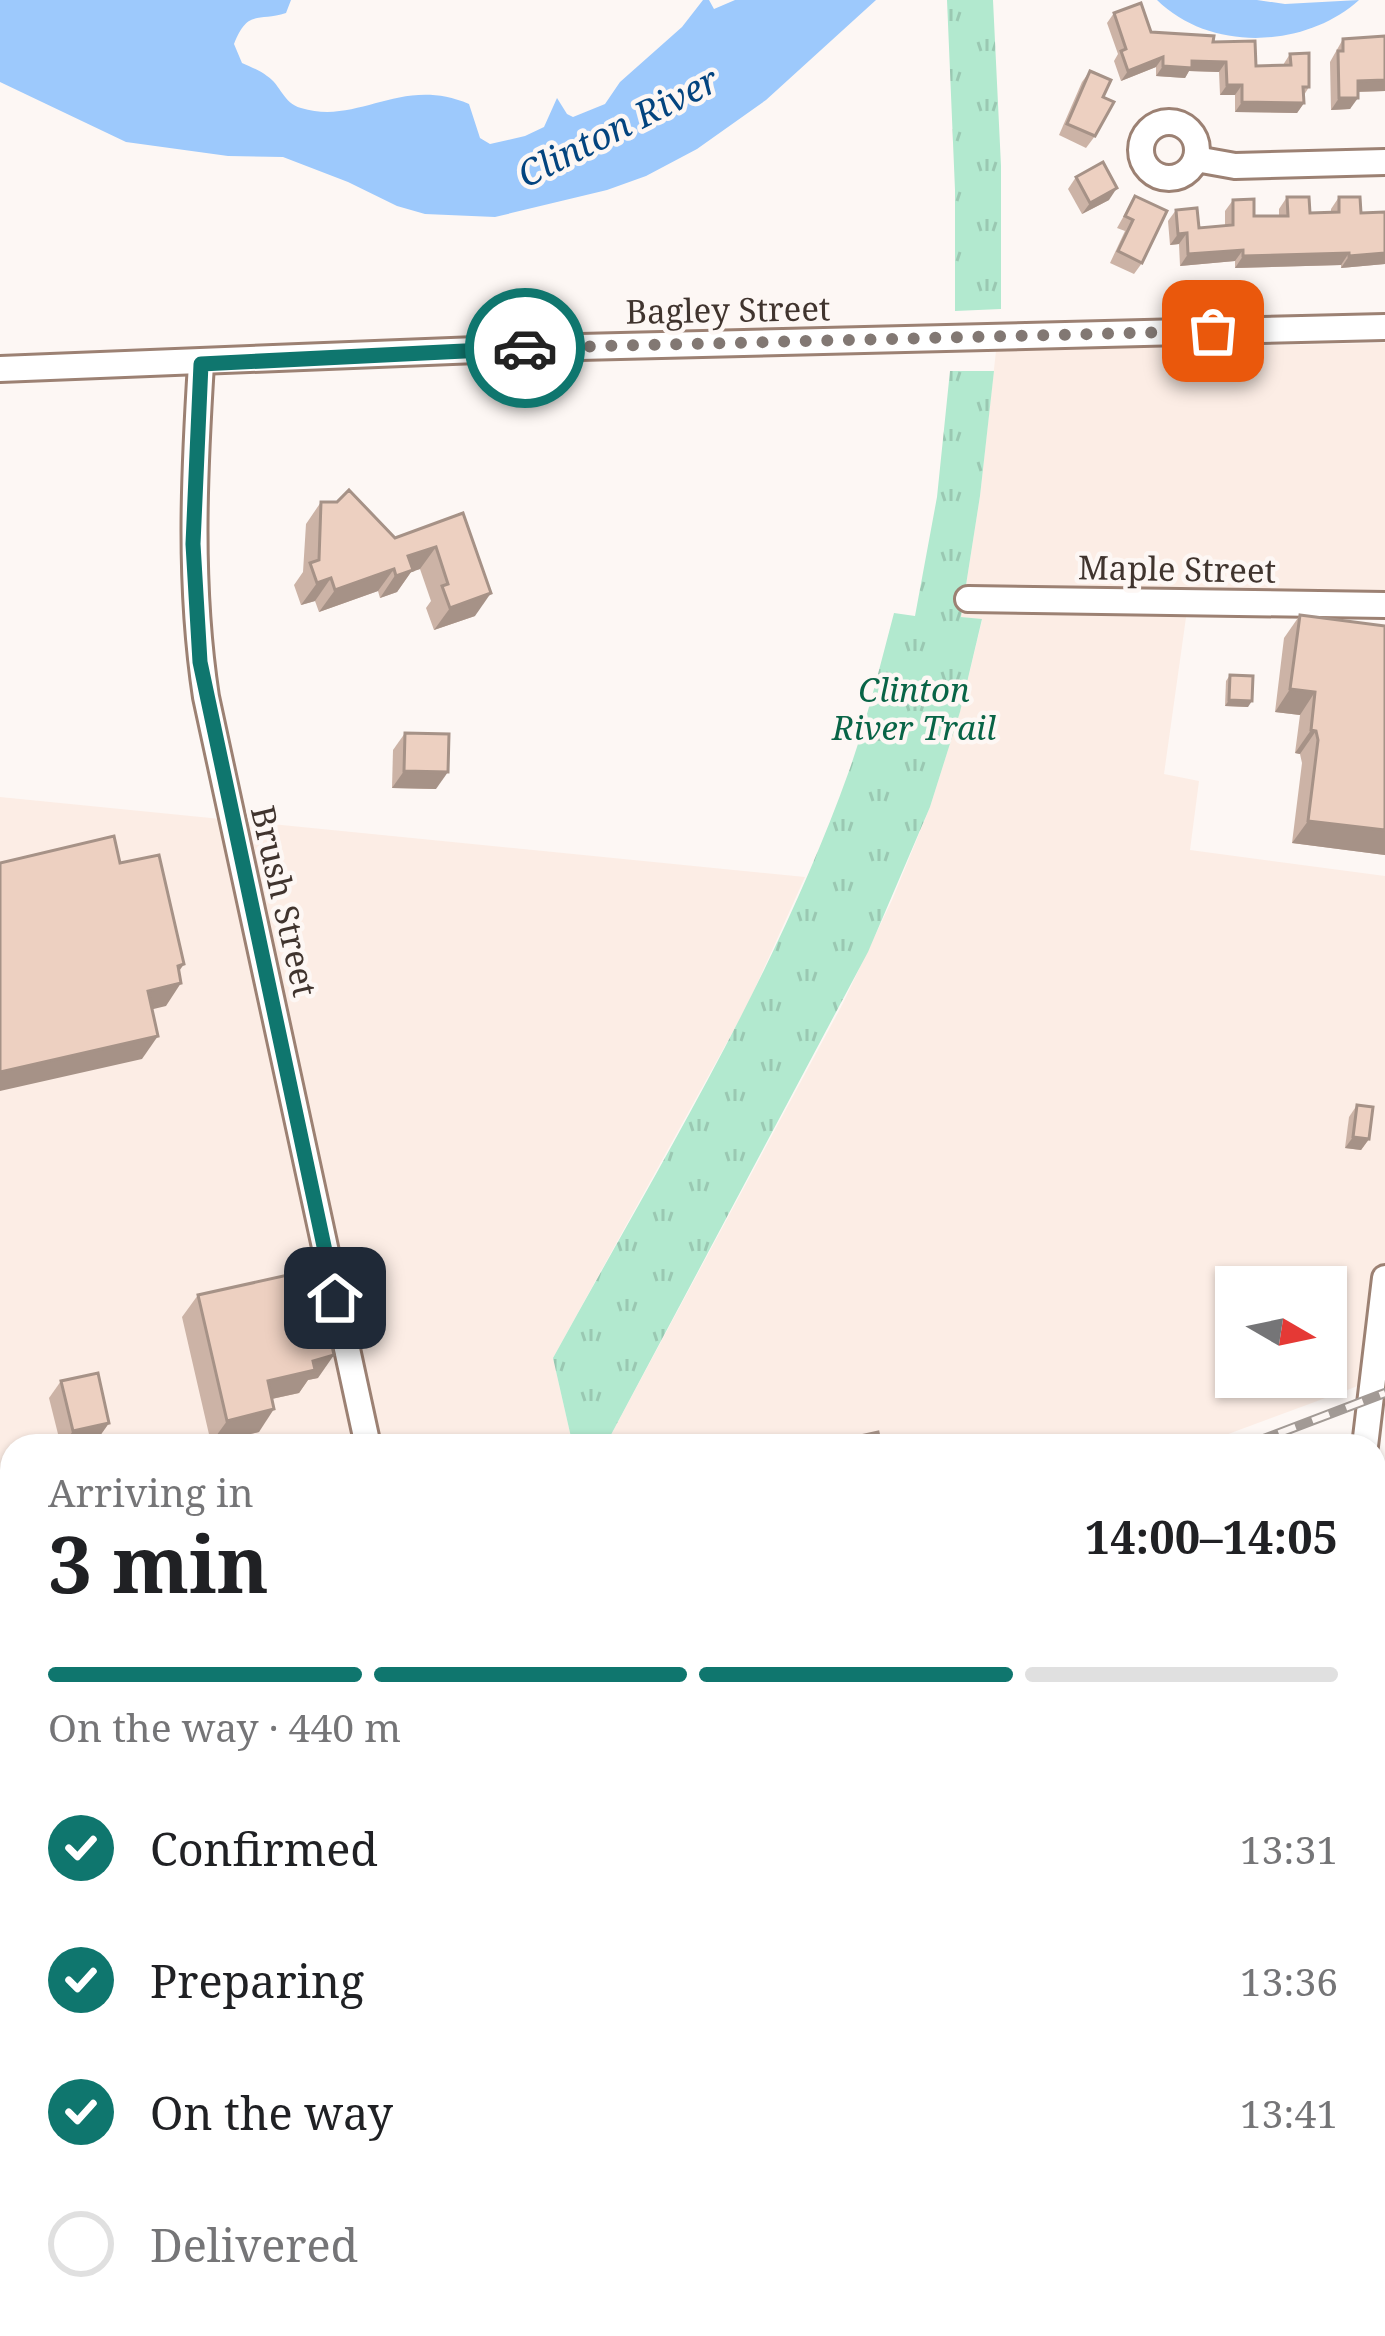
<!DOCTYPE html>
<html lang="en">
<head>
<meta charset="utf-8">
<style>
	body { margin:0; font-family:"Noto Serif",serif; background:#f2f2f2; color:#202124; height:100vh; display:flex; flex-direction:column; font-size:45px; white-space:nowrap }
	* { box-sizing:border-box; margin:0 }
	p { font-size:39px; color:#757577 }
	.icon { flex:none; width:66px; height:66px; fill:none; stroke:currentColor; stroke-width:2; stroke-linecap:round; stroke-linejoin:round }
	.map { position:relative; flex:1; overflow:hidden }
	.panel { position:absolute; left:0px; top:1434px; width:1386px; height:903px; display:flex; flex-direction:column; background:#fff; border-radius:36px 36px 0 0; box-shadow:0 3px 9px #0004 }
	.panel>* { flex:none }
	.needle { width:78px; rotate:99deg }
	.controls { position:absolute; left:1215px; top:1266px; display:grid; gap:24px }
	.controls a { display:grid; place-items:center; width:132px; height:132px; border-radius:0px; background:#fff; box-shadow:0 3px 9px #0004; font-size:60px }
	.pin { position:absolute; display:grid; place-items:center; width:102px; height:102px; color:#fff; margin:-51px; border-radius:24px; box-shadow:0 6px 18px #0006 }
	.courier { position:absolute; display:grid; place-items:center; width:120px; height:120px; margin:-60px; border:9px solid #0f766e; border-radius:50%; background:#fff; color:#222; box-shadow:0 3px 15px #0007 }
	.head em { font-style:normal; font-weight:700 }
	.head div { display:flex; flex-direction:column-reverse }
	.head { display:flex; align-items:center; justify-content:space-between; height:204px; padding:0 48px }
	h1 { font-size:78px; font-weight:700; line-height:90px }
	.bar { display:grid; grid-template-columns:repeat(4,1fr); gap:18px 12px; align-content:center; height:144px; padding:0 48px }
	.bar i { height:15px; border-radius:9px; background:#e0e0e0 }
	.bar .active { background:#0f766e }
	.bar p { grid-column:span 4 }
	ol { padding:0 48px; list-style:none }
	li { display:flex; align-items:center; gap:36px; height:132px }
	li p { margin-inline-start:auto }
	li .icon { padding:12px; border-radius:50%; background:#0f766e; color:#fff; stroke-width:4 }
	li:last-child { color:#757577 }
	li i { width:66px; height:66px; border:6px solid #e0e0e0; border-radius:50% }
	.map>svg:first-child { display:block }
</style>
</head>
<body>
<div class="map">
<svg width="1385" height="2336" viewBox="0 0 1385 2336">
	<defs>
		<pattern id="park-tufts" width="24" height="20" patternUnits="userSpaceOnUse" patternTransform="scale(3)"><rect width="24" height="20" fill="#b2e9cf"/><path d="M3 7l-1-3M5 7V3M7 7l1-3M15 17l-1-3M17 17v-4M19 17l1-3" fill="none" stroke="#9ac8b2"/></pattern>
	</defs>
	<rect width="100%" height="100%" fill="#fdf7f4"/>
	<g fill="#ffe7f2">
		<path d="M1385 1800V2126L1374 2125V1801Z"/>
		<path d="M12 2087V2269L0 2275V2094Z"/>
	</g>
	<g fill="#fcede5" fill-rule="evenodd">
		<path d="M1385 343V592L1190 589 1164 774 1199 781 1190 850 1385 876V1376L1196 1446H605L842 1005 892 900 930 807 960 712 982 620 961 617 980 496 996 351ZM1236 1287H1326V1377H1236Z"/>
		<path d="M0 797 805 877 747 1006 553 1358 573 1446H12V2022L0 2029Z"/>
		<path d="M88 2325H283L281 2336H67Z"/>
	</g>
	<g fill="url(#park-tufts)">
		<path d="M947 0H993L1001 166V309L955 311V190Z"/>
		<path d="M950 371H994L980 496 961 617 982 619 960 712 930 807 868 952 605 1446H573L553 1358C658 1167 775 978 849 771 867 720 880 666 894 613L915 616 937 497Z"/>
	</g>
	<g fill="#9dc9fc">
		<path d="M0 0H291L286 13C259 22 248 8 234 44L242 63C250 67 260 70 267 76 281 85 283 103 301 108 359 126 400 75 469 104L480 138 490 144 525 136 544 127 557 98 567 114 573 117 605 104 620 82 682 27 703 0H709L714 9 735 0H876L766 100 697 149 646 176 607 190 495 217 425 214 397 206 348 182 283 157 228 156 126 142 0 82Z"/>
		<path d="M1157 0H1257L1285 4 1359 0C1306 48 1211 53 1157 0Z"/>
	</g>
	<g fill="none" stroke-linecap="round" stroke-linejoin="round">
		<defs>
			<g id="minor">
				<circle cx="1169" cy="150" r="28"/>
				<path d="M1196 159 1235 166 1385 162"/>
				<path d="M201 364C194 476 189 585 206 697L368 1446"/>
				<path d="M0 369 502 349 1385 327"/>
				<path d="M968 599 1385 605"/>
				<path d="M1365 1446 1385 1278"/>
				<path d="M1374 1771 1385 1770"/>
				<path d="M0 1935 12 1932"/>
				<path d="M295 2336 296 2325"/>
				<path d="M892 2336 894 2325"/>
			</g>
			<g id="major">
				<path d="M1374 1635 1385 1630"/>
				<path d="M1374 2157 1385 2158"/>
				<path d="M0 2323 12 2316"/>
			</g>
		</defs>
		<use href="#minor" stroke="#9c8173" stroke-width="30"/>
		<use href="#major" stroke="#9c8173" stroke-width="36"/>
		<use href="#minor" stroke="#fff" stroke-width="24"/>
		<use href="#major" stroke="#fff" stroke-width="30"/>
		<defs>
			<g id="rail">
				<path d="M1245 1446 1385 1393"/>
				<path d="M0 2052 12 2045"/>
			</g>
		</defs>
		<use href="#rail" stroke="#a29a95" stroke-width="10"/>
		<use href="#rail" stroke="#fdf7f4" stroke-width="6" stroke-dasharray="18" stroke-linecap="butt"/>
	</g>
	<g fill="#ccb3a6">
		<path d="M1114 13 1151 32 1213 42 1256 66 1283 65 1290 54 1309 87 1304 95V103L1297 113 1235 112V95H1220L1219 72 1189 71 1185 78 1156 76V67L1121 81 1114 61 1118 54 1107 23Z"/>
		<path d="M1385 36V91L1358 92 1350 109 1331 110 1330 62 1343 39Z"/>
		<path d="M1090 71 1103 97 1095 136 1086 148 1059 135 1082 82Z"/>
		<path d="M1076 177 1109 200 1082 214 1068 189Z"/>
		<path d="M1135 196 1142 263 1134 274 1110 263 1125 231 1117 228Z"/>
		<path d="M1287 197 1310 213 1331 212V209L1339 197 1361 213 1385 212V264L1341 268V265L1235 268V261L1180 266 1179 244 1170 245 1168 221 1176 210 1199 228 1225 225V211L1233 200 1254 216H1279V209Z"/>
		<path d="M321 502 395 538 463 513 475 616 434 630 426 608 431 601 420 569 411 572 397 592 380 598 378 591 319 612 315 601 301 605 294 585 303 572 306 524Z"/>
		<path d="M1300 615 1385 855 1292 843 1302 763 1300 754 1295 753 1300 715 1275 712 1284 638Z"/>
		<path d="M1230 675 1248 707 1225 706 1226 681Z"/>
		<path d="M405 733 436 789 392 788 393 750Z"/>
		<path d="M1357 1105 1369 1139 1361 1150 1345 1148 1349 1117Z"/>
		<path d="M198 1295 318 1378 308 1380 299 1393 272 1399 259 1432 211 1443 182 1317Z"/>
		<path d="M61 1381 109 1423 97 1440 61 1446 49 1398Z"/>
		<path d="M1385 1809V1922L1374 1921V1851L1378 1819Z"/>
		<path d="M12 2129V2163L2 2144Z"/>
		<path d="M1385 2195V2336L1324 2325H1374V2211Z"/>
		<path d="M1194 2325H1279L1274 2336H1193Z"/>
	</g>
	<g fill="#a69287">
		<path d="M1163 57 1156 67 1121 81 1128 71Z"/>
		<path d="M1192 61 1226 62 1219 72 1189 71 1185 78 1156 76 1163 66Z"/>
		<path d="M1385 80V91L1350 92 1358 81Z"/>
		<path d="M1227 85H1242L1235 95H1220Z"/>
		<path d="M1339 98H1358L1350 109 1331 110Z"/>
		<path d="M1242 102 1304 103 1297 113 1235 112Z"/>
		<path d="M1117 188 1109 200 1082 214 1090 203Z"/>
		<path d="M1187 233 1179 244 1170 245 1178 234Z"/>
		<path d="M1243 250 1235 261 1180 266 1188 254Z"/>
		<path d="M1349 253 1341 265 1235 268 1243 256Z"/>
		<path d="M1385 253V264L1341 268 1349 256Z"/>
		<path d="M436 547 420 569 411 572 397 592 380 598 408 556Z"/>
		<path d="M394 569 378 591 319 612 335 590Z"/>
		<path d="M331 578 315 601 301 605 317 583Z"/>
		<path d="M491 593 475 616 434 630 450 608Z"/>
		<path d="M1290 689 1315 692 1300 715 1275 712Z"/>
		<path d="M1229 700 1252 701 1248 707 1225 706Z"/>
		<path d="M1311 730 1316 731 1300 754 1295 753Z"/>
		<path d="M404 771 448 772 436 789 392 788Z"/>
		<path d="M1308 821 1385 830V855L1292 843Z"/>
		<path d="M184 964 169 986 181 983 166 1006 133 1014 148 991 178 966Z"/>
		<path d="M158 1036 142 1059 0 1091V1072Z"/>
		<path d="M1353 1137 1369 1139 1361 1150 1345 1148Z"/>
		<path d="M334 1355 318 1378 308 1380 299 1393 253 1403 268 1381 313 1361Z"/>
		<path d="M274 1409 259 1432 211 1443 227 1421Z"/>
		<path d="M109 1423 97 1440 62 1446 73 1431Z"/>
		<path d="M12 1737V1755L8 1756 0 1768V1751Z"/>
		<path d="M1374 1907 1385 1909V1922L1374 1921Z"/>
		<path d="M1374 2309 1385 2311V2336L1324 2325H1374Z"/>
		<path d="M747 2325H793L790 2330Z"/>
		<path d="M935 2325H944L969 2328 963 2336 929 2335Z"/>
		<path d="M1229 2325H1239L1278 2330 1274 2336H1205L1207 2333Z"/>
		<path d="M1285 2325H1323L1318 2331Z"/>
	</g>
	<g fill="#edd0c1" stroke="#a69287" stroke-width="3">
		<path d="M1141 3 1151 32 1214 36 1213 42 1255 41 1256 66 1291 65 1290 54 1309 53V87H1303L1304 103 1242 102V85H1227L1226 62 1192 61V68L1163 66V57L1128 71 1121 51 1126 49 1114 13Z"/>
		<path d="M1385 36V80L1358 81V98H1339L1338 51H1343V39Z"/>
		<path d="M1090 71 1111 80 1103 97 1114 102 1095 136 1067 124Z"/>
		<path d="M1103 162 1117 188 1090 203 1076 177Z"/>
		<path d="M1135 196 1167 211 1142 263 1118 251 1133 220 1125 216Z"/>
		<path d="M1287 197H1309L1310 213 1339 212V197H1360L1361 213 1385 212V253L1349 256V253L1243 256V250L1188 254 1187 233 1178 234 1176 210 1197 208 1199 228 1233 225V200L1254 199V216H1288Z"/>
		<path d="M349 490 395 538 463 513 491 593 450 608 442 586 448 584 436 547 408 556 413 570 396 576 394 569 335 590 331 578 317 583 310 563 319 560 321 502H337Z"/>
		<path d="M1300 615 1385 626V830L1308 821 1318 740 1316 731 1311 730 1315 692 1290 689Z"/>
		<path d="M1230 675 1253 676 1252 701 1229 700Z"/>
		<path d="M405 733 449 734 448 772 404 771Z"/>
		<path d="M114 836 120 863 159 855 184 964 178 966 181 983 148 991 158 1036 0 1072V863Z"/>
		<path d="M1357 1105 1373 1107 1369 1139 1353 1137Z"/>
		<path d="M315 1269 334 1355 313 1361 315 1370 268 1381 274 1409 227 1421 198 1295Z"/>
		<path d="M98 1373 109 1423 73 1431 61 1381Z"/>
		<path d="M878 1432 881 1446H839L838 1441Z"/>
		<path d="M0 1594 12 1646V1748L0 1751Z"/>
		<path d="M1385 1821V1909L1374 1907Z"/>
		<path d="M1385 2201V2311L1374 2309V2239L1380 2240Z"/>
		<path d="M77 2325H97L96 2336H56Z"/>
		<path d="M1208 2325H1230L1228 2336 1207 2333Z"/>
		<path d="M1239 2325H1279L1278 2330Z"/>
	</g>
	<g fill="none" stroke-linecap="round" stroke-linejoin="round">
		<path stroke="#827873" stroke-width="12" stroke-dasharray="0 21.6" d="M525 348 1213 331"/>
		<path stroke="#0f766e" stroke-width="15" d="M335 1298 200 662 193 544 201 364 525 348"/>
	</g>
	<g text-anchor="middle" stroke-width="9" stroke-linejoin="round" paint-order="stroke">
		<g font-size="33" fill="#40342e" stroke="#fdf7f4">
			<text transform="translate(728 310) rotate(-1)" y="12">Bagley Street</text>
			<text transform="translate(1177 569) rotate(1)" y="12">Maple Street</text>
			<text transform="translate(284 901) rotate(77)" y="12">Brush Street</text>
		</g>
		<g font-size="33" font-style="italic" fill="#086446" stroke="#fdf7f4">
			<text x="914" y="702">Clinton<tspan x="914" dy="38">River Trail</tspan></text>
		</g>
		<g font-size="36" font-style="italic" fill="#03447f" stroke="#fdf7f4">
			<text transform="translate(618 127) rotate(-27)" y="13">Clinton River</text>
		</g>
	</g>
</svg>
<div class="controls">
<a><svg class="needle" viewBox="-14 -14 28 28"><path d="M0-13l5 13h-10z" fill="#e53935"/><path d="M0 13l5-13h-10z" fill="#757577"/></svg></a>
</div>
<div class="pin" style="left:1213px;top:331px;background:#ea580c"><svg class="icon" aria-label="bag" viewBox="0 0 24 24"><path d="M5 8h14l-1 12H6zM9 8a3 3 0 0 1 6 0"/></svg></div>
<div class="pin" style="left:335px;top:1298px;background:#1f2937"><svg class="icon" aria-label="home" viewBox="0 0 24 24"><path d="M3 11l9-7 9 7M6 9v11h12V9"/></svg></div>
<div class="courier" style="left:525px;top:348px"><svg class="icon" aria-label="car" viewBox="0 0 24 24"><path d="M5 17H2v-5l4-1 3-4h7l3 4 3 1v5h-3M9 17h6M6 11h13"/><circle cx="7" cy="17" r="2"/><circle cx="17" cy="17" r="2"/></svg></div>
<section class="panel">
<div class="head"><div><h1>3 min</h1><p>Arriving in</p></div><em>14:00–14:05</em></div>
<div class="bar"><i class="active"></i><i class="active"></i><i class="active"></i><i></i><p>On the way · 440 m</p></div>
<ol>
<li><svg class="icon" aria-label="check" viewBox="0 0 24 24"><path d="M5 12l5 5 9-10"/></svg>Confirmed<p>13:31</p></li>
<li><svg class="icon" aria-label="check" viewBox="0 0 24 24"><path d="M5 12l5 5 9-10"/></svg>Preparing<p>13:36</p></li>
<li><svg class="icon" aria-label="check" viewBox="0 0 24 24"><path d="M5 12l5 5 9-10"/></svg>On the way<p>13:41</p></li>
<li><i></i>Delivered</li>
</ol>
</section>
</div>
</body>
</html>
